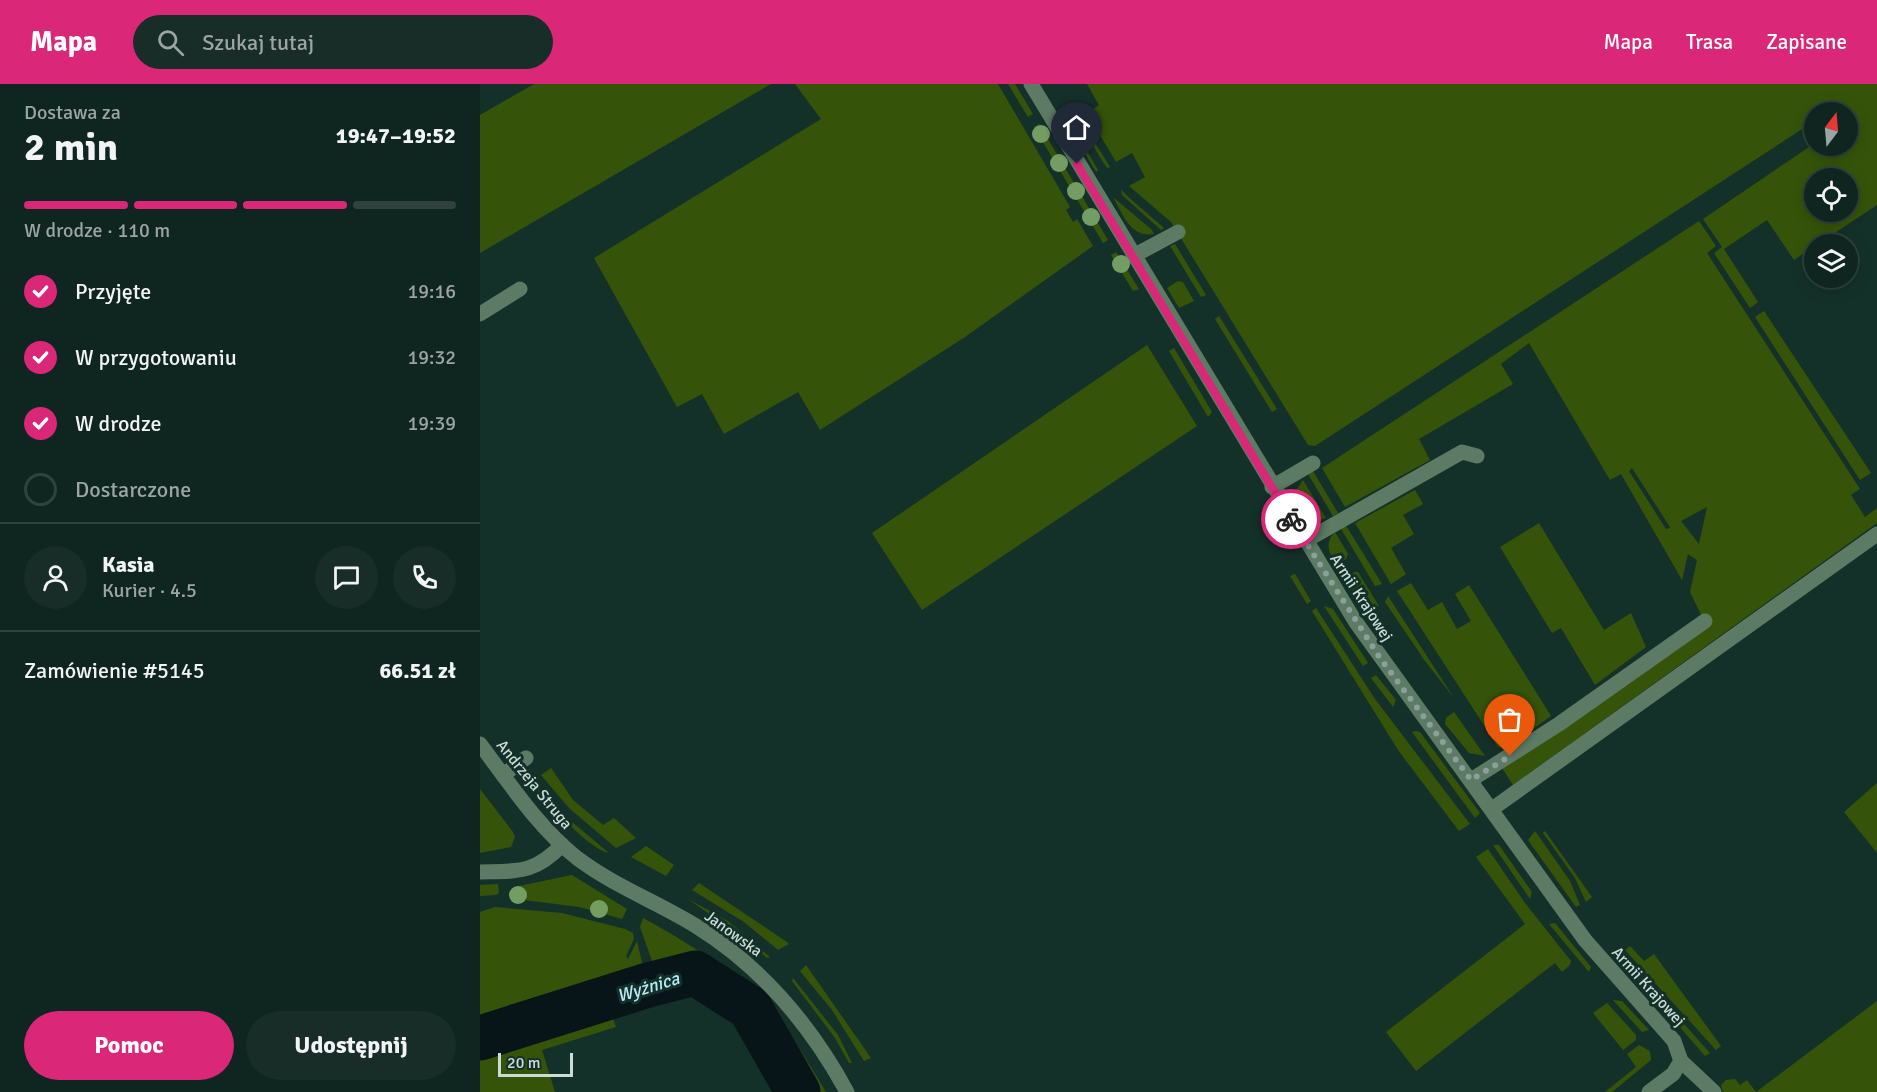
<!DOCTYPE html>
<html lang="pl">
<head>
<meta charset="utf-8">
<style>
	body { margin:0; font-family:Signika,sans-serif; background:#182d28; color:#f1f3f6; height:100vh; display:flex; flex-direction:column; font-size:22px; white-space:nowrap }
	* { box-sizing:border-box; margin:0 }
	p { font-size:20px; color:#9ba5a4 }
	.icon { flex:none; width:33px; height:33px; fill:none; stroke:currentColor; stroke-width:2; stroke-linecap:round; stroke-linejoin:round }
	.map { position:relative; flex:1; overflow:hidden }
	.drawer { display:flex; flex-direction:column; background:#0f251f; width:480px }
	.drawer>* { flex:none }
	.needle { width:39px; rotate:16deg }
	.tools { position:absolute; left:1324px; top:18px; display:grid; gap:12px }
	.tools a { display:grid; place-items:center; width:54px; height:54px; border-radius:50%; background:#0f251f; box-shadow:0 3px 15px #0003,0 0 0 2px #2f423d; font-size:30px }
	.scale { position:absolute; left:18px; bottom:15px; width:75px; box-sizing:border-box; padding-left:6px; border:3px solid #cbdbd6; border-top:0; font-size:16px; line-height:21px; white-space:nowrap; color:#cbdbd6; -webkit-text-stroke:4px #143129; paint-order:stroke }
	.pin { position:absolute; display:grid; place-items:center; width:51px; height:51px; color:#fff; margin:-62px -26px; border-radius:50% 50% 50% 0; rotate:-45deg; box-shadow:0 0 6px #0007 }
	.pin .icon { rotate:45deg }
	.courier { position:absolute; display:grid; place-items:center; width:60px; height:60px; margin:-30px; border:4px solid #db2777; border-radius:50%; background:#fff; color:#222; box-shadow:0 2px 8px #0007 }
	.headline em { font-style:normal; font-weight:800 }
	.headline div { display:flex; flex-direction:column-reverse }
	.headline { display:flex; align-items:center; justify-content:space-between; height:102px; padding:0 24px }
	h1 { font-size:39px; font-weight:800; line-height:45px }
	.bar { display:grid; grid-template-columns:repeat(4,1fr); gap:9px 6px; align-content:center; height:72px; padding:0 24px }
	.bar i { height:8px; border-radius:4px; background:#2f423d }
	.bar .current { background:#db2777 }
	.bar p { grid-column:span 4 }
	.line { display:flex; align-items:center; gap:15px; padding:0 24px; border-top:2px solid #2f423d }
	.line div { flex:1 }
	.round { display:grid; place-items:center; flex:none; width:63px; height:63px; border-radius:32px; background:#182d28 }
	ol { padding:0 24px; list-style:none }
	li { display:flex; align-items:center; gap:18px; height:66px }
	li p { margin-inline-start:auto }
	li .icon { padding:6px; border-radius:50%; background:#db2777; color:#fff; stroke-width:4 }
	li:last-child { color:#9ba5a4 }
	li i { width:33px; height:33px; border:3px solid #2f423d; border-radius:50% }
	.cta { display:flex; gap:12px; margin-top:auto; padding:12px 24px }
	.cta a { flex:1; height:69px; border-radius:36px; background:#db2777; color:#fff; font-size:24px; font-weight:800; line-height:69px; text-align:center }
	.cta a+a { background:#182d28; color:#f1f3f6 }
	header { display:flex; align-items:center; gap:36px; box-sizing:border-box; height:84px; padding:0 30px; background:#db2777; color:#fff }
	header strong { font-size:28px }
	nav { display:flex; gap:33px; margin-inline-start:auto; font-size:21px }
	.search { width:420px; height:54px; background:#182d28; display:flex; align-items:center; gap:15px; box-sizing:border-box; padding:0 21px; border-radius:33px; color:#9ba5a4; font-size:22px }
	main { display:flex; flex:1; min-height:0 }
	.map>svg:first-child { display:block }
</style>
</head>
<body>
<header>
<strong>Mapa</strong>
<div class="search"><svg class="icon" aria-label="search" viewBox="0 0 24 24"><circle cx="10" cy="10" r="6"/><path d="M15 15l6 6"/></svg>Szukaj tutaj</div>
<nav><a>Mapa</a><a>Trasa</a><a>Zapisane</a></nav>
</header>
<main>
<section class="drawer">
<div class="headline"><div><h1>2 min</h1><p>Dostawa za</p></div><em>19:47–19:52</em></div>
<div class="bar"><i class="current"></i><i class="current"></i><i class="current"></i><i></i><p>W drodze · 110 m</p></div>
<ol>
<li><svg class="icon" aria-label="check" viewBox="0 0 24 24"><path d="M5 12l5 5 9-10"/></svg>Przyjęte<p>19:16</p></li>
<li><svg class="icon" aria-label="check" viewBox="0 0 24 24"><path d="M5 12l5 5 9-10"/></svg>W przygotowaniu<p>19:32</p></li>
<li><svg class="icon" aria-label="check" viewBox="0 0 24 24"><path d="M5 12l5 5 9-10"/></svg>W drodze<p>19:39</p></li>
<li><i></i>Dostarczone</li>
</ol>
<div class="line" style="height:108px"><a class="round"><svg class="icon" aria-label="person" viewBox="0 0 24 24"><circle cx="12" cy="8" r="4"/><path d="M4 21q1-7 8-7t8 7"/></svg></a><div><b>Kasia</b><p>Kurier · 4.5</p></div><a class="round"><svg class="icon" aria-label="chat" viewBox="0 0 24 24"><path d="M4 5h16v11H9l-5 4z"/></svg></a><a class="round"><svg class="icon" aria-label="phone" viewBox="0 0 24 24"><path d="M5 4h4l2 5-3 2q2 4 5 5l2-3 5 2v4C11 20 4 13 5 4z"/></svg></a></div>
<div class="line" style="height:78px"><div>Zamówienie #5145</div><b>66.51 zł</b></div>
<div class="cta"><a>Pomoc</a><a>Udostępnij</a></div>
</section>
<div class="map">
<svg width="1397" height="1008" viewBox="0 0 1397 1008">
	<rect width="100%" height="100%" fill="#143129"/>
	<g fill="#355409" fill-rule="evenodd">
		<path d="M54 0H291L0 169V31Z"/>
		<path d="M315 0H518L590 123 586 126 593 138 597 135 613 162 485 253 340 346 318 308 244 350 222 310 197 323 114 174 341 35Z"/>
		<path d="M528 0H535L553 30 548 33Z"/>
		<path d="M607 0H1397V121L1314 176 1287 136 1244 165 1278 218 1270 224 1234 169 1242 163 1223 135 1335 59V62H1368V28H1335V39L1333 38 835 362 828 361 691 138 649 102 665 93 652 69 636 78 607 29 619 21ZM1335 94H1368V128H1335Z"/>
		<path d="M599 33 630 83 627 84 596 35Z"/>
		<path d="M590 38 618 86 616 88 588 40Z"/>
		<path d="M559 40 628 156 623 159 554 43Z"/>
		<path d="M641 105 646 111 684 144 681 146 642 111Z"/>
		<path d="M633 113 672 146 674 150C651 154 643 131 633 113Z"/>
		<path d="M1219 137 1236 162 1227 169 1380 405 1371 411 1385 433 1397 424V439L1033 701 1022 684 1226 541 1210 508 1217 476 1208 470 1202 496 1141 390 1130 396 1049 259 1021 280 1033 300 939 355 950 376 865 423 842 384ZM1152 384 1190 443V444L1186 445 1149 387ZM1227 423 1219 460 1201 437Z"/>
		<path d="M695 160 726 211 721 213 690 162Z"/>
		<path d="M636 168 659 205 653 207 631 171Z"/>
		<path d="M698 197 703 198 714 217 699 224 687 204Z"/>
		<path d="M1284 227 1391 389 1380 396 1275 233Z"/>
		<path d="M739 232 797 325 792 328 735 235Z"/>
		<path d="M667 261 717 342 442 526 392 449Z"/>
		<path d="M694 264 732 328 728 333 689 267Z"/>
		<path d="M833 387 858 429 853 432 828 390Z"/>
		<path d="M823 396 846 434 839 436 825 431 815 408Z"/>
		<path d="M935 406 943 420 923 431 934 450 911 464 926 490 911 500 875 439Z"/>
		<path d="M1059 439 1124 546 1151 529 1166 563 1115 601 1081 544 1072 549 1020 463Z"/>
		<path d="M865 440 902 500 895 502 860 443Z"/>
		<path d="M855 448 868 470 866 475 856 481C849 468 844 459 855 448Z"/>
		<path d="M875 488H878L899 522 891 527 883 524 864 494Z"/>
		<path d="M815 490 831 517 827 520 810 492Z"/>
		<path d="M931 499 948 526 962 518 977 545 991 537 975 510 989 501 1071 632 1026 664 1018 663 917 507Z"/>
		<path d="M908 512 974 614 945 577 905 518Z"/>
		<path d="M844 522 853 525 888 579 883 582Z"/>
		<path d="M836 524 895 615 990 740 979 747 918 666 832 527Z"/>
		<path d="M896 591 916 616 913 623 891 594Z"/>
		<path d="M974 628 1005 672 989 669 965 640 966 634Z"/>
		<path d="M935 647 940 648 1000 729 995 734 932 648Z"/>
		<path d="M71 684 93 716 123 741 134 734 156 754 136 764 89 724 61 691Z"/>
		<path d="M54 698 92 738 129 769C108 765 68 718 52 701Z"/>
		<path d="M1397 699V769L1364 728Z"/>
		<path d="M0 705 33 748 35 753 31 763 0 769Z"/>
		<path d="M1055 747 1090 797 1100 821 1096 823 1048 756Z"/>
		<path d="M1065 747 1112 813 1106 818 1095 794 1063 749Z"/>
		<path d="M1013 761H1019L1052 808 1050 815Z"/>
		<path d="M166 762 194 781 186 792 151 773Z"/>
		<path d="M1008 765 1045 819 1091 877 1090 881 1082 888 1075 879 936 987 906 948 1045 840 996 773Z"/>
		<path d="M92 791 147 825 142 835 99 823 36 815 34 803Z"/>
		<path d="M219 799 307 858 309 860 298 866 264 838 212 806Z"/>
		<path d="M18 800 19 809 16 811 0 812V801Z"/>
		<path d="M208 815 248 837 290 873 287 874 264 854Z"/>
		<path d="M15 823 82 829 145 845 153 849 154 855 146 872 148 875 157 857 171 918 132 932 136 943 62 966 75 1008H0V828Z"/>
		<path d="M163 834C220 865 274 900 312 954 324 971 335 990 346 1008H324L274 922 223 887 209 885 178 894 160 843Z"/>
		<path d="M1075 839 1111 883 1109 888 1069 840Z"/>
		<path d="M1150 862 1164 877 1174 870 1241 962 1236 966 1145 866Z"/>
		<path d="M1141 870 1189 923V928L1187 929 1139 876Z"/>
		<path d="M326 881 391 974 384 977 352 926 320 887Z"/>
		<path d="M313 894 358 951 372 979H369L355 954 312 897Z"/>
		<path d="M1133 916 1142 917 1169 946 1162 948Z"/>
		<path d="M1397 917V1008H1276Z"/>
		<path d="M1127 919 1156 951V956L1143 966 1113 929Z"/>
		<path d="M1200 939 1204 940 1230 969 1225 972 1198 941Z"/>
		<path d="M1159 961 1170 967 1171 976 1132 1008H1125L1156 983 1147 970Z"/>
		<path d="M1255 995 1260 1001 1267 996 1276 1008H1243L1241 1001 1246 996Z"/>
	</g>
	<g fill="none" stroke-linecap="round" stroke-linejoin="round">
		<path stroke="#071519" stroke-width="45" d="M0 954 168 901 215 889 270 924 318 1008"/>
		<g stroke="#5c7a64" stroke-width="15">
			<path d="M551 0 875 537 1105 856 1194 957 1201 977 1234 1008"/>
			<path d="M653 172 698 148"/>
			<path d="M0 230 40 205"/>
			<path d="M792 403 833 379"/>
			<path d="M825 457 982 368 997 372"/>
			<path d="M0 660C30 700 58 743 97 774 134 802 177 818 216 842 282 883 330 940 367 1008"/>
			<path d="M23 691 46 674"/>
			<path d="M991 696 1079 640 1225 537"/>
			<path d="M1012 725 1397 450"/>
			<path d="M0 788C38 787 54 790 82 761"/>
			<path d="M1169 1008 1193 990 1201 977"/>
		</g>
	</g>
	<g fill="#749d63">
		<circle cx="561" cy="50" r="9"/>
		<circle cx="579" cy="79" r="9"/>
		<circle cx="596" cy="107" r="9"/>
		<circle cx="611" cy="133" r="9"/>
		<circle cx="641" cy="180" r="9"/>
		<circle cx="38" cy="811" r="9"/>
		<circle cx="119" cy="825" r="9"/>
	</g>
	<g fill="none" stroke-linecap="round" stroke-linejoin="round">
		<path stroke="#8ba099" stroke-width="6" stroke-dasharray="0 10.8" d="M811 435 900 574 991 696 1030 672"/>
		<path stroke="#db2777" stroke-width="8" d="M597 80 811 435"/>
	</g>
	<g text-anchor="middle" stroke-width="6" stroke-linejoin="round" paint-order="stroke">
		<g font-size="16" fill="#cbdbd6" stroke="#143129">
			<text transform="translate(882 513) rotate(57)" y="6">Armii Krajowej</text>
			<text transform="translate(55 700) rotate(51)" y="6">Andrzeja Struga</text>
			<text transform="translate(254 849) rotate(36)" y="6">Janowska</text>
			<text transform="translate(1169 902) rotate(48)" y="6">Armii Krajowej</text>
		</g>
		<g font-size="18" font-style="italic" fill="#b8ebf8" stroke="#143129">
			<text transform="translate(168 903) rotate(-17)" y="6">Wyżnica</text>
		</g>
	</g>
</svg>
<div class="tools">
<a><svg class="needle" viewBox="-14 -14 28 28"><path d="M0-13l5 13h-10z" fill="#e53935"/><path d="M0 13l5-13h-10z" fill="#9ba5a4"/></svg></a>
<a><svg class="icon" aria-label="locate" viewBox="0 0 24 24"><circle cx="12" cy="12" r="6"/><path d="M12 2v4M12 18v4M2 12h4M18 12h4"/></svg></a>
<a><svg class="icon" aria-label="layers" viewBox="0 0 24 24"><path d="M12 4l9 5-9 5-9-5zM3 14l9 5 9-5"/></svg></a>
</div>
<div class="scale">20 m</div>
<div class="pin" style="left:1030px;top:672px;background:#ea580c"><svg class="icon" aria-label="bag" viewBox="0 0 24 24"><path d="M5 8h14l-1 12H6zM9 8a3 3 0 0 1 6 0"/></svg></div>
<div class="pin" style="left:597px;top:80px;background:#1f2937"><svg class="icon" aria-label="home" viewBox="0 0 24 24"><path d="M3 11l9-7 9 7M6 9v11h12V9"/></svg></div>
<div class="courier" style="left:811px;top:435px"><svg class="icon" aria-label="bike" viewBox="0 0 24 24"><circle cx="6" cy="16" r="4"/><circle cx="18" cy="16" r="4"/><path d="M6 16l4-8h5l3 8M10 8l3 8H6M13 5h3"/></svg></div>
</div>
</main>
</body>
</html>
